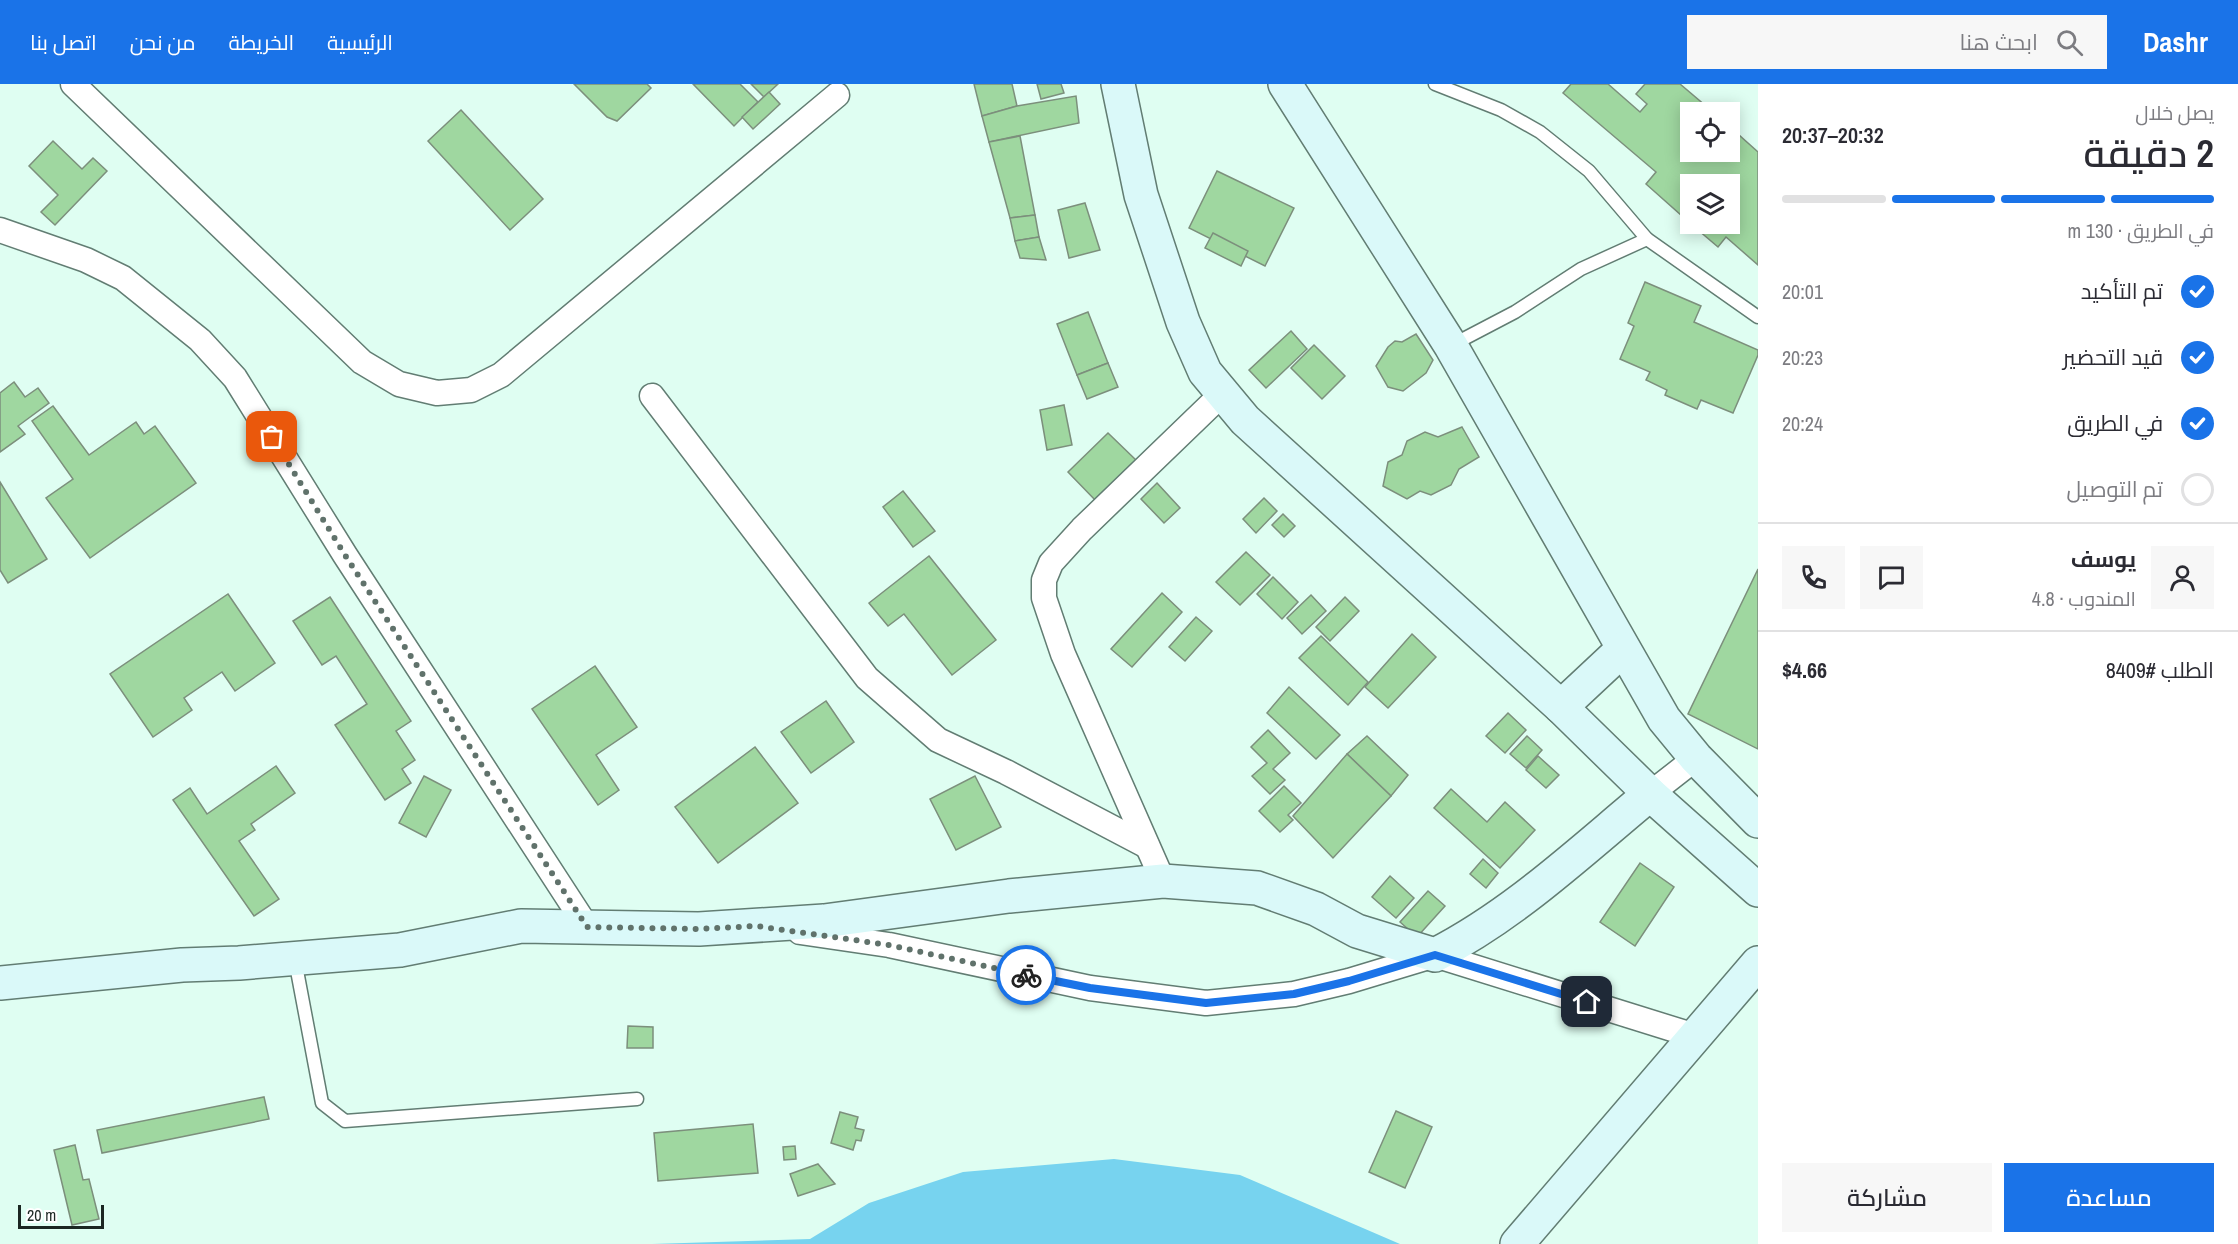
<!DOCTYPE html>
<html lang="ar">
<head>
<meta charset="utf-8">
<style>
	body { margin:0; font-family:"Archivo Narrow",Cairo,sans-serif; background:#f7f7f7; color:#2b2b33; direction:rtl; height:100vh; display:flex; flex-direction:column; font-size:22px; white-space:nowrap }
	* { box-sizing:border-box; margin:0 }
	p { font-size:20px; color:#7c7c81 }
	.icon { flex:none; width:33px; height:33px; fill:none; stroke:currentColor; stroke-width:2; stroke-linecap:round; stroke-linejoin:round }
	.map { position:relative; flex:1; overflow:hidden; direction:ltr }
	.details { display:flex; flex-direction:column; background:#fff; width:480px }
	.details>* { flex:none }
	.tools { position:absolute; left:1680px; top:18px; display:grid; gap:12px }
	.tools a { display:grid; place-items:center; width:60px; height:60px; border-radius:0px; background:#fff; box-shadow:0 3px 15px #0003; font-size:30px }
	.scale { position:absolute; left:18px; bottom:15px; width:86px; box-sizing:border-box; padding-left:6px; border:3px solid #1b2722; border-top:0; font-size:16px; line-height:21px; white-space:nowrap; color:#1b2722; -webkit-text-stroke:4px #fff; paint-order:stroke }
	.pin { position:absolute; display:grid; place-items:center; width:51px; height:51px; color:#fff; margin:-26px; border-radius:12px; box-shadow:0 3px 9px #0006 }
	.courier { position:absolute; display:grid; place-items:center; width:60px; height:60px; margin:-30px; border:4px solid #1a73e8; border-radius:50%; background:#fff; color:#222; box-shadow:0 2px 8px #0007 }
	.overview em { font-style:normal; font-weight:600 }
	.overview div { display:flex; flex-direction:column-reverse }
	.overview { display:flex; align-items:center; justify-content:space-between; height:102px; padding:0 24px }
	h1 { font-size:39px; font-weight:600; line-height:45px }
	.bar { display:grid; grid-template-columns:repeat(4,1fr); gap:9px 6px; align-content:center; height:72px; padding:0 24px }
	.bar i { height:8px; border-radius:4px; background:#e1e1e2 }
	.bar .active { background:#1a73e8 }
	.bar p { grid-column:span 4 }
	.line { display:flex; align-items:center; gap:15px; padding:0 24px; border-top:2px solid #e1e1e2 }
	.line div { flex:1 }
	.round { display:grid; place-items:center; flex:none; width:63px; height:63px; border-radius:0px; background:#f7f7f7 }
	ol { padding:0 24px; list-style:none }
	li { display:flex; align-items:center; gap:18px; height:66px }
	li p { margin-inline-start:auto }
	li .icon { padding:6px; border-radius:50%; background:#1a73e8; color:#fff; stroke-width:4 }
	li:last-child { color:#7c7c81 }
	li i { width:33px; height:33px; border:3px solid #e1e1e2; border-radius:50% }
	.cta { display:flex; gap:12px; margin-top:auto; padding:12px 24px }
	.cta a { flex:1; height:69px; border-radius:0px; background:#1a73e8; color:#fff; font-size:24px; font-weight:600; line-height:69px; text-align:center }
	.cta a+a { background:#f7f7f7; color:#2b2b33 }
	header { display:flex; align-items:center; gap:36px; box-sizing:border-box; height:84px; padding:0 30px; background:#1a73e8; color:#fff }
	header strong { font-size:28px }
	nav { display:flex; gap:33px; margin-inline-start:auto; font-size:21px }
	.search { width:420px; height:54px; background:#f7f7f7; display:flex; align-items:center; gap:15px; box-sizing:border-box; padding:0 21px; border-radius:0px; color:#7c7c81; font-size:22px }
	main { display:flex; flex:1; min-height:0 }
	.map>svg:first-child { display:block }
</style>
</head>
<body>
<header>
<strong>Dashr</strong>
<div class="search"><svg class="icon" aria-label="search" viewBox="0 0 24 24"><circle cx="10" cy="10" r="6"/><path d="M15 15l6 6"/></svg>ابحث هنا</div>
<nav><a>الرئيسية</a><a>الخريطة</a><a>من نحن</a><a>اتصل بنا</a></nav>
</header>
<main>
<section class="details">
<div class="overview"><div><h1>2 دقيقة</h1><p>يصل خلال</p></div><em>20:32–20:37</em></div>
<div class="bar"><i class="active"></i><i class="active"></i><i class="active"></i><i></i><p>في الطريق · 130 m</p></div>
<ol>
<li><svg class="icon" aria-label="check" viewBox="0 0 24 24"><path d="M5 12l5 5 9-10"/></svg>تم التأكيد<p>20:01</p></li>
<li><svg class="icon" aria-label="check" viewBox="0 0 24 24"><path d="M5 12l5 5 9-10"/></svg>قيد التحضير<p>20:23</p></li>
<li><svg class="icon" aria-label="check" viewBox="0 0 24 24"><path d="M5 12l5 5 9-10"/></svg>في الطريق<p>20:24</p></li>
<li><i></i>تم التوصيل</li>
</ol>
<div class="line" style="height:108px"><a class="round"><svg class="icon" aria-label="person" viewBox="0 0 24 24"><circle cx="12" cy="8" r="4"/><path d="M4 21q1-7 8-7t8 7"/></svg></a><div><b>يوسف</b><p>المندوب · 4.8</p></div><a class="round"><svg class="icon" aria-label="chat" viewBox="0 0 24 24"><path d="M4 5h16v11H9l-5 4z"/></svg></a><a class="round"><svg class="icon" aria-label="phone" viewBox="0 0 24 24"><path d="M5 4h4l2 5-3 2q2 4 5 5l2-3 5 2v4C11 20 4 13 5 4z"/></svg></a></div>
<div class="line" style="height:78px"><div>الطلب #8409</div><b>$4.66</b></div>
<div class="cta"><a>مساعدة</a><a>مشاركة</a></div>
</section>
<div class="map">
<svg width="1758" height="1160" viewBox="0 0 1758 1160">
	<rect width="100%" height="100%" fill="#dffef2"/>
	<path fill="#77d3ef" d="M1114 1075 1240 1091 1400 1160H652L810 1155 869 1119 963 1088Z"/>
	<g fill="#9fd7a0" stroke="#7c8f7c" stroke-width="1.5">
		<path d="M574 0H647L651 4 617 37 607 33Z"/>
		<path d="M693 0H740L758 18 734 42Z"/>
		<path d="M751 0H778L764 13Z"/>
		<path d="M974 0H1012L1017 22 982 32Z"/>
		<path d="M1037 0H1061L1064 9 1041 15Z"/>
		<path d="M1571 0H1608L1640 28 1647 20 1636 10 1645 0H1680L1713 28H1690V68H1730V43L1758 68V181L1726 153 1718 163 1691 140H1730V100H1690V139L1646 100 1656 88 1563 9Z"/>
		<path d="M769 8 780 20 753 45 742 33Z"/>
		<path d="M1076 12 1079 39 989 58 982 32 1017 22Z"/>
		<path d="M461 26 543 115 510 146 428 57Z"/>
		<path d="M1020 52 1035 131 1010 134 989 58Z"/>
		<path d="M53 57 82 85 93 74 107 87 55 141 41 128 58 111 29 82Z"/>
		<path d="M1217 87 1294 124 1265 182 1189 144Z"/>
		<path d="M1085 119 1100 166 1069 174 1058 126Z"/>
		<path d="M1035 131 1039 153 1015 157 1010 134Z"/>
		<path d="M1213 149 1248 167 1241 182 1205 164Z"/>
		<path d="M1039 153 1046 176 1020 174 1015 157Z"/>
		<path d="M1645 198 1701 222 1694 238 1758 266V271L1733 329 1701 316 1697 325 1665 311 1667 306 1646 296 1650 288 1620 275 1634 242 1628 239Z"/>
		<path d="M1088 228 1108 279 1077 291 1057 240Z"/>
		<path d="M1291 247 1307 265 1266 304 1249 286Z"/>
		<path d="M1416 250 1433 276 1426 289 1403 307 1388 303 1376 282 1388 263 1395 257 1402 258Z"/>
		<path d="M1314 261 1345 292 1322 315 1291 284Z"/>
		<path d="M1108 279 1118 303 1087 315 1077 291Z"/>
		<path d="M14 298 25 313 38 304 49 319 18 342 25 350 0 368V309Z"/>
		<path d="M1064 321 1072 361 1047 366 1040 326Z"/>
		<path d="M53 322 89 371 136 338 144 350 155 342 196 399 90 474 46 414 73 395 32 337Z"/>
		<path d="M1462 343 1479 373 1459 385 1451 401 1431 411 1420 407 1407 415 1383 402 1388 378 1402 371 1407 357 1425 348 1438 353Z"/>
		<path d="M1108 349 1137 377 1096 417 1068 388Z"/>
		<path d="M0 398 47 475 8 499 0 486Z"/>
		<path d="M1157 399 1180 424 1164 439 1141 415Z"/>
		<path d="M903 407 935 447 913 463 883 423Z"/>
		<path d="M1264 414 1277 427 1256 449 1243 435Z"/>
		<path d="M1283 430 1295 442 1284 453 1272 441Z"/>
		<path d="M1246 468 1270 491 1240 521 1216 498Z"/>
		<path d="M929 472 996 556 952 591 904 530 888 542 869 519Z"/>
		<path d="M1758 485V665L1688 630Z"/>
		<path d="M1273 493 1298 518 1282 535 1257 510Z"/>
		<path d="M1162 509 1182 528 1132 583 1111 565Z"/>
		<path d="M228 510 275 579 235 607 222 588 184 614 192 626 153 653 110 590Z"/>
		<path d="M1311 511 1326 527 1302 550 1287 534Z"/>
		<path d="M330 513 411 637 396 647 415 676 402 685 411 699 385 716 335 641 367 620 336 572 322 581 293 537Z"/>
		<path d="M1345 513 1359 527 1330 557 1316 543Z"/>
		<path d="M1196 533 1212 547 1185 577 1169 563Z"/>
		<path d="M1412 550 1436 573 1388 624 1365 603Z"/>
		<path d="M1321 552 1368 598 1348 621 1299 574Z"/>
		<path d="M595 582 637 643 596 671 619 706 598 721 532 625Z"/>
		<path d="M1289 603 1340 651 1316 675 1267 629Z"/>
		<path d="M826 617 854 658 811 689 781 648Z"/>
		<path d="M1508 629 1526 646 1505 669 1486 652Z"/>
		<path d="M1268 646 1290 669 1273 685 1285 696 1270 710 1252 692 1267 679 1251 663Z"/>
		<path d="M1367 652 1408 691 1391 712 1347 670Z"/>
		<path d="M1527 652 1542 666 1526 684 1510 670Z"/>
		<path d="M755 663 798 719 718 779 675 723Z"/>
		<path d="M1347 670 1391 712 1333 774 1293 732Z"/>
		<path d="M1538 672 1559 691 1546 704 1526 686Z"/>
		<path d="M276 682 295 709 251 740 255 746 239 757 279 815 254 832 173 716 190 704 207 730Z"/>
		<path d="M424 692 451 706 426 753 399 739Z"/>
		<path d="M975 692 1001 743 956 766 930 715Z"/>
		<path d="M1284 702 1301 719 1288 731 1293 736 1280 748 1259 727Z"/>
		<path d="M1451 705 1487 738 1505 718 1535 746 1500 784 1434 724Z"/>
		<path d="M1483 775 1498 789 1486 804 1470 790Z"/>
		<path d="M1640 779 1674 803 1635 862 1600 838Z"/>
		<path d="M1390 792 1414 814 1396 834 1372 813Z"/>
		<path d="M1428 807 1445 822 1417 853 1400 838Z"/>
		<path d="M628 942 653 943V964H627Z"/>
		<path d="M264 1013 269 1035 102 1069 97 1046Z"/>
		<path d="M1396 1027 1432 1043 1405 1104 1369 1088Z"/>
		<path d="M840 1028 858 1033 855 1044 864 1046 861 1057 856 1056 853 1066 831 1059Z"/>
		<path d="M753 1040 758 1089 658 1097 654 1049Z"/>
		<path d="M75 1061 83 1096 89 1095 99 1135 72 1141 54 1066Z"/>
		<path d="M795 1062 796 1075 784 1076 783 1063Z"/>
		<path d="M818 1080 835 1100 798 1112 790 1090Z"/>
	</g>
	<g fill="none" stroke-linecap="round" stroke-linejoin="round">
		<defs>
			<g id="lane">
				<path d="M1435 0 1501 26 1540 48 1589 87 1647 155"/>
				<path d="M1452 261 1515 228 1581 185 1647 155 1758 233"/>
				<path d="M295 876 322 1019 345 1037 637 1015"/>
			</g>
			<g id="street">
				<path d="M73 0 362 278 399 300 437 309 471 306 501 291 837 11"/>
				<path d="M0 146 86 176 123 194 200 256 235 294 345 471 587 843"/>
				<path d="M652 312 867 594 938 656 1006 688 1147 762"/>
				<path d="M1650 710 1696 674"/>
				<path d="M1163 797 1063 570 1044 514V496L1051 479 1082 445 1223 309"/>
				<path d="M800 848 889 861 1090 904 1206 919 1294 910 1349 897 1435 871 1695 952"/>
			</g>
			<g id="secondary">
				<path d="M1118 0 1141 111 1183 238 1205 288 1245 336 1561 623 1650 710 1758 806"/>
				<path d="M1285 0 1451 262 1664 635 1696 674 1758 737"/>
				<path d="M1561 623 1623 565"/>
				<path d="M0 899 182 881 239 879 400 866 521 842 699 845 824 837 1009 812 1163 797 1257 804 1316 825 1357 847 1435 871C1515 830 1581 767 1650 710"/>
				<path d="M1517 1160 1758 879"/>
			</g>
		</defs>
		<use href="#lane" stroke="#627d73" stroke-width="15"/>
		<use href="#street" stroke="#627d73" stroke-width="27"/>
		<use href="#secondary" stroke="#627d73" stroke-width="36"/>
		<use href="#lane" stroke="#fff" stroke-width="12"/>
		<use href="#street" stroke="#fff" stroke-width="24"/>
		<use href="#secondary" stroke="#daf9f9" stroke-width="33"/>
	</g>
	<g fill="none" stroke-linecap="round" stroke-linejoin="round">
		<path stroke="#60726b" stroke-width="6" stroke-dasharray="0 10.8" d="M272 353 345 471 587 843 699 845 756 842 889 861 1026 891"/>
		<path stroke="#1a73e8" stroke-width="8" d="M1026 891 1090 904 1206 919 1294 910 1349 897 1435 871 1587 918"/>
	</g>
</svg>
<div class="tools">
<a><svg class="icon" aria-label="locate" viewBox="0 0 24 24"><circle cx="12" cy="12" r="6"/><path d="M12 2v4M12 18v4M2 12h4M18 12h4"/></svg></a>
<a><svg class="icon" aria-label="layers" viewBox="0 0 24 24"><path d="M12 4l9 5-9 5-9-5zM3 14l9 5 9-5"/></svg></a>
</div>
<div class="scale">20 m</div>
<div class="pin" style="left:272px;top:353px;background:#ea580c"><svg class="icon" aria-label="bag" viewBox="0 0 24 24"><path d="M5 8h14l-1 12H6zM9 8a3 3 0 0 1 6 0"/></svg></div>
<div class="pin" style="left:1587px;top:918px;background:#1f2937"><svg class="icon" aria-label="home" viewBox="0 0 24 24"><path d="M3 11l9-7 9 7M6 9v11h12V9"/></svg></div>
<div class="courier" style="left:1026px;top:891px"><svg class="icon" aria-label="bike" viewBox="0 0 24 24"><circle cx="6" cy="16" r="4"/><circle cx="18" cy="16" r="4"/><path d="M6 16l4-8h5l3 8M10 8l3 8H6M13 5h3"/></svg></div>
</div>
</main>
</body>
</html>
